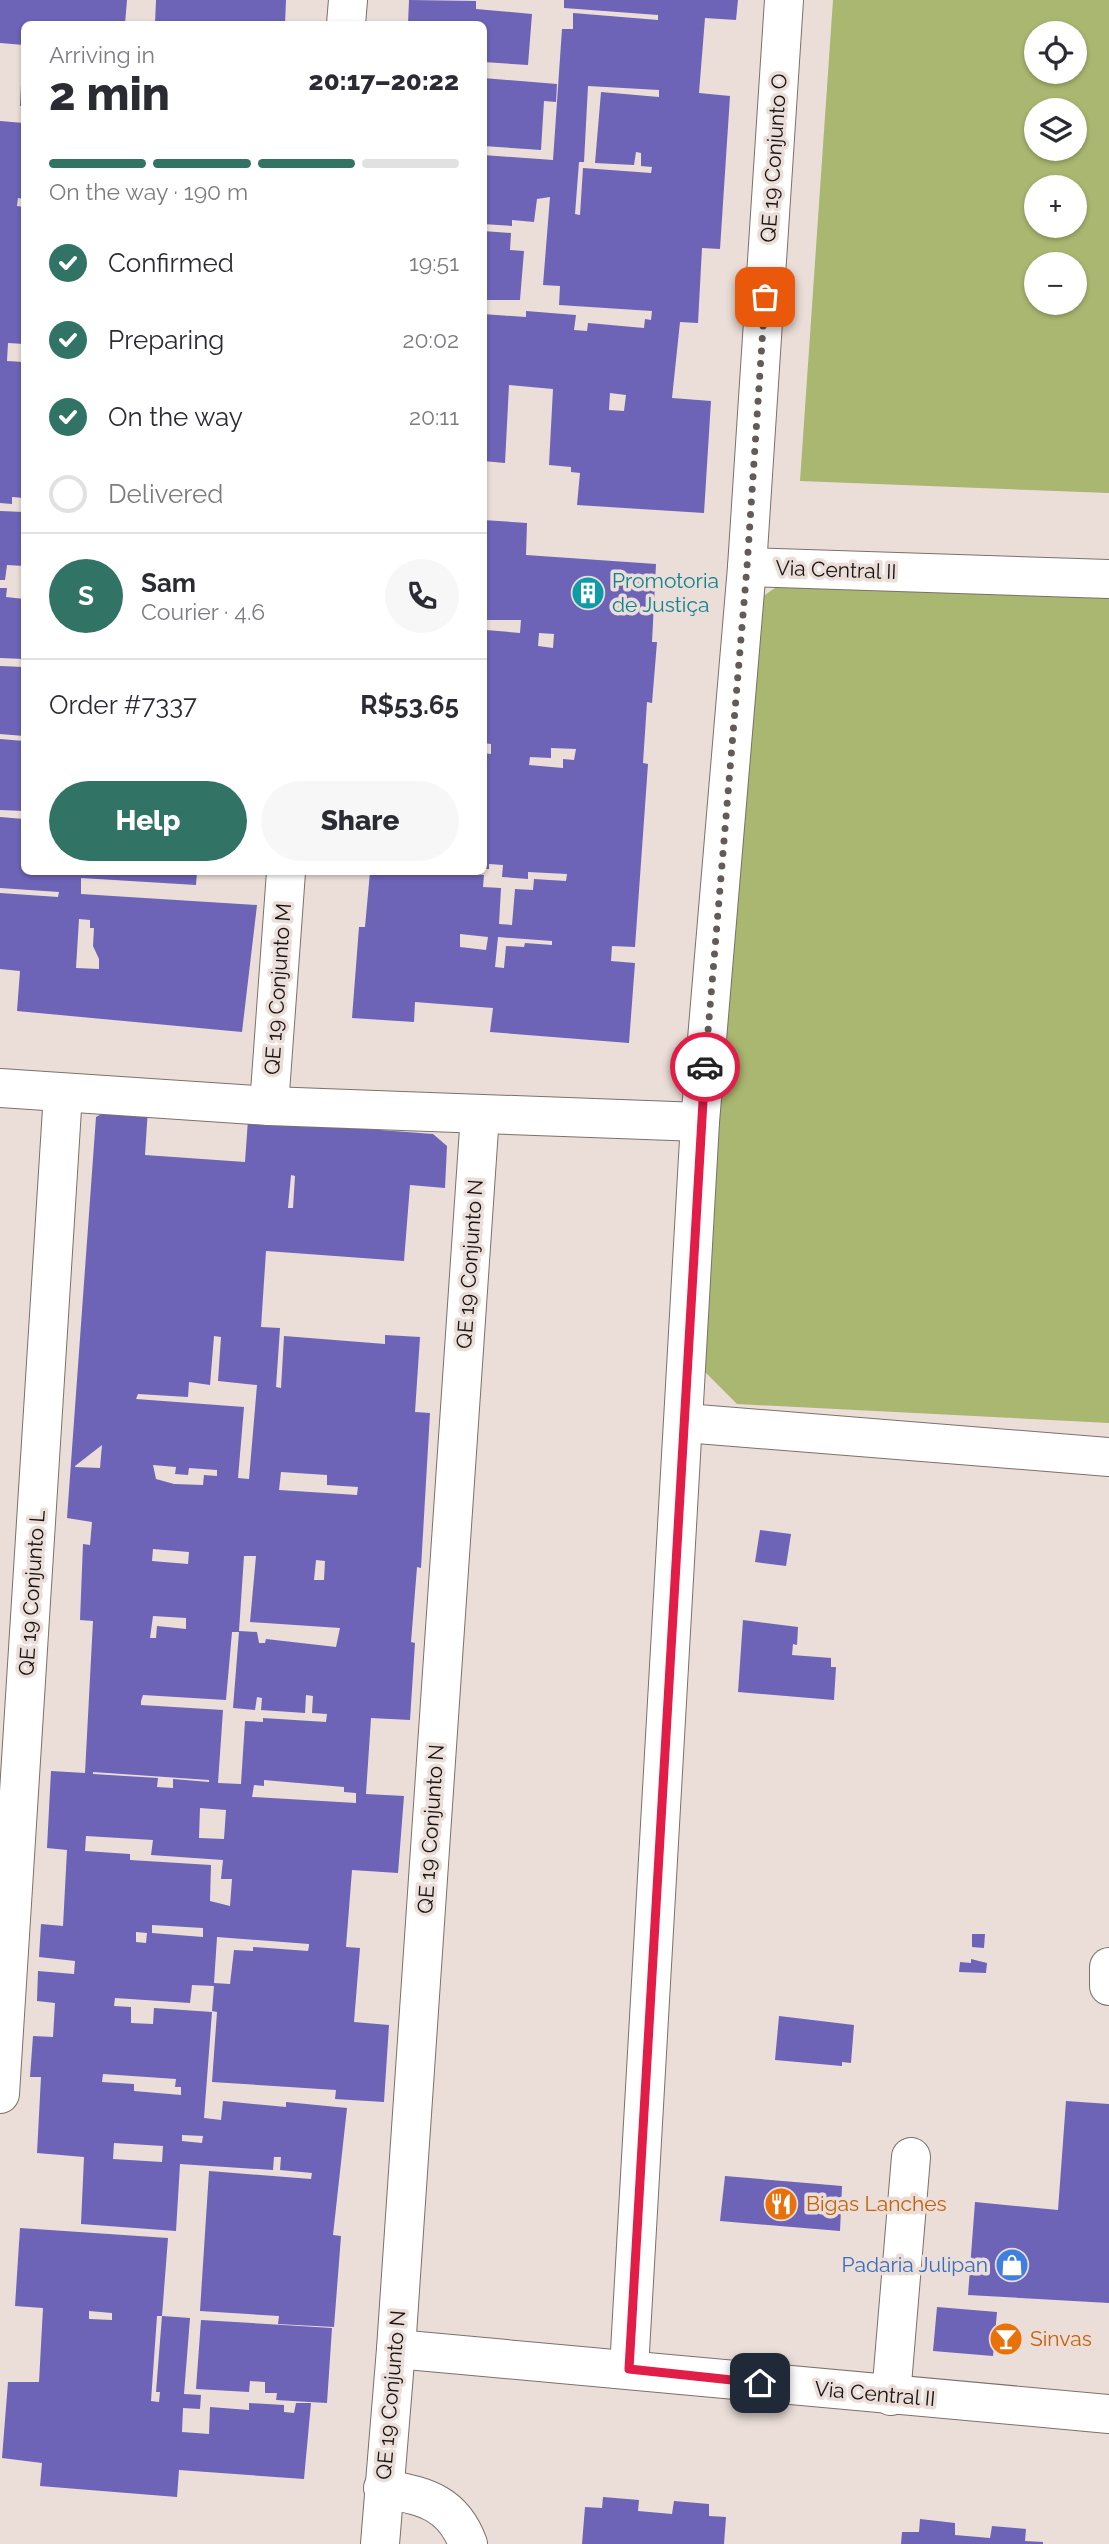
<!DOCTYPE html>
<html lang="en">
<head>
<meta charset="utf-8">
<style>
	body { margin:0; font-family:Raleway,sans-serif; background:#f7f7f7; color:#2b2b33; height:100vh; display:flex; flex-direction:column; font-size:26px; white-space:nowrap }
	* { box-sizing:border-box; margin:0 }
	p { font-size:23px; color:#7c7c81 }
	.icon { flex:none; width:38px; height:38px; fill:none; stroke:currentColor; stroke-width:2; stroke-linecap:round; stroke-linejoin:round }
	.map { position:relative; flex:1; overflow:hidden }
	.drawer { position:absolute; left:21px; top:21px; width:466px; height:854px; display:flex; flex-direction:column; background:#fff; border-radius:10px; box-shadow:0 2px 5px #0004 }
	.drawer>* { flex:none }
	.buttons { position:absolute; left:1024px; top:21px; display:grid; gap:14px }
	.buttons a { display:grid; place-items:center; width:63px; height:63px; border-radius:50%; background:#fff; box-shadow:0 2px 5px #0004; font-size:35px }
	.pin { position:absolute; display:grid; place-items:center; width:60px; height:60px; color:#fff; margin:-30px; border-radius:14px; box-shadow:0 4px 10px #0006 }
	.courier { position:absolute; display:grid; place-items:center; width:70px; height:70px; margin:-35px; border:5px solid #e11d48; border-radius:50%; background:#fff; color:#222; box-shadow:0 2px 9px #0007 }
	.overview em { font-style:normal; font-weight:800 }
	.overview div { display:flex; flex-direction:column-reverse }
	.overview { display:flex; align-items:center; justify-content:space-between; height:119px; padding:0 28px }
	h1 { font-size:46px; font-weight:800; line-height:52px }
	.bar { display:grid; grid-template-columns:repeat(4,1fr); gap:10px 7px; align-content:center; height:84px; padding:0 28px }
	.bar i { height:9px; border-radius:5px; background:#e1e1e2 }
	.bar .current { background:#317364 }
	.bar p { grid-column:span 4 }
	.line { display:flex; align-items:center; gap:18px; padding:0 28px; border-top:2px solid #e1e1e2 }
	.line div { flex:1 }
	.round { display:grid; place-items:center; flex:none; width:74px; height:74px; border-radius:37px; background:#f7f7f7 }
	ol { padding:0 28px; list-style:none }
	li { display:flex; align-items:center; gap:21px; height:77px }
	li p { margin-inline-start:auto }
	li .icon { padding:7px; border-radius:50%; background:#317364; color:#fff; stroke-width:4 }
	li:last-child { color:#7c7c81 }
	li i { width:38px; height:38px; border:4px solid #e1e1e2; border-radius:50% }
	.button { display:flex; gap:14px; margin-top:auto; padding:14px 28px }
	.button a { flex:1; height:80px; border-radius:42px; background:#317364; color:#fff; font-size:28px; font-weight:800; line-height:80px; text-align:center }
	.button a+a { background:#f7f7f7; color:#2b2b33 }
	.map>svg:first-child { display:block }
</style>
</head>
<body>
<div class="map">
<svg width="1109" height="2544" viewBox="0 0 1109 2544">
	<rect width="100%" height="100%" fill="#ebded8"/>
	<g fill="#aab770" fill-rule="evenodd">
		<path d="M833 0H1109V493L800 481ZM1036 33H1074V72H1036ZM1036 110H1074V149H1036ZM1036 187H1074V226H1036ZM1036 264H1074V303H1036Z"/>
		<path d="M811 563 1109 569V1423L737 1404 703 1370 749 606Z"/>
	</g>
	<g fill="#6d63b7" fill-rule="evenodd">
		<path d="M0 0H127L125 24H24V45L0 43Z"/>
		<path d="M156 0H286L285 24H155Z"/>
		<path d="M409 0 476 1V9L532 14 528 65 483 62V24H408Z"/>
		<path d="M564 0H738L736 20 705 18 699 93 730 96 720 249 702 248 698 323 680 322 672 398 711 401 704 513 577 505 580 473 571 472V467L549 465 553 389 509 385 505 463 483 461V314L526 317V311L576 315 574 330 587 331 588 323 644 328 645 319 651 320 652 311 559 305 560 286 543 285 550 197 537 199 534 222 512 220V226L483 224V155L553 160 562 29H573V13L658 20V15L564 8ZM588 86 659 90V97L601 92 595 163 634 165 636 152 641 153V166L652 167 651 173 583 168 580 215 575 214 579 162H584ZM610 393 626 395 624 411 609 410Z"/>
		<path d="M22 64H24V106H20Z"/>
		<path d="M483 78 557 84 556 102 544 101 541 150 483 146Z"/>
		<path d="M0 121 24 123V199L18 198 17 206 24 207V344L8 343 7 361 24 362V498L12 497V504L0 503Z"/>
		<path d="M483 231 511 233 510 250 524 251 520 300H483Z"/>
		<path d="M0 511 24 512V566L7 565 5 580H0Z"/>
		<path d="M483 520 527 523 526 555 656 564 652 642H657L652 703 647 702 643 763 648 764 635 947 612 946 611 961 635 963 629 1043 490 1032 493 1008 415 1002 414 1022 352 1018 359 927H365L370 872H456L484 875 483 887 501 888 499 924 512 925 515 889 533 890 534 879 566 881 567 874 528 872V879L502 877 503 865 489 864V869H483V753L491 754V744L483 743V636L486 630 520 633 521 620H483V563H486L483 558ZM539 633 554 634 553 648 538 646ZM551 748 576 749 574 760 563 759V768L529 765 530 757 551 758ZM460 934 488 937 486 950 460 947ZM498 937 552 941V945L525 943 524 947 506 946 504 968 495 967Z"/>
		<path d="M0 588H7L6 597 24 599V659L0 658Z"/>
		<path d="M0 666 24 667V736L0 734Z"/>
		<path d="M0 739 24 741V811L0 810Z"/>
		<path d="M0 817 24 819V872H197L196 885 81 878V894L257 905 242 1032 17 1011 20 971 0 969V893L58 897 59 892 0 888ZM79 919 90 920V928H94L93 946 99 959V969L76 968Z"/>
		<path d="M117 1106 148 1108 145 1155 245 1162 248 1120 433 1134 447 1146 445 1188 410 1185 404 1261 266 1251 261 1327 280 1328 276 1387 281 1388 284 1336 385 1344V1335L420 1337 415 1412 430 1413 421 1568 417 1567 411 1642 415 1643 410 1720 371 1718 366 1794 404 1796 398 1873 352 1870 346 1947 360 1948 354 2022 389 2025 384 2102 335 2099 336 2090 212 2082 217 2012 212 2011 214 1986 192 1985 190 2003 115 1998 114 2006 131 2007V2023L153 2024 154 2008 212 2012 204 2118 221 2120 223 2101 286 2107V2102L347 2108 333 2235 341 2236 334 2327 278 2324 279 2316 200 2311 209 2171 311 2179 312 2173 280 2170 281 2157H274L273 2170 180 2164 176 2231 81 2224 84 2157 37 2153 41 2077H30L33 2036 53 2037 55 2003 37 2001 38 1971 74 1974 75 1961 39 1957 41 1924 63 1926 67 1850 47 1848 51 1771 85 1773 93 1621 80 1620 83 1544 90 1545 92 1522 67 1518 96 1117ZM291 1175 295 1176 293 1208H288ZM214 1336 221 1337 218 1381 257 1385 249 1479 238 1478 244 1407 136 1399 138 1394 188 1397 189 1382 210 1385ZM102 1445 100 1468 75 1467V1466ZM153 1465 176 1467 175 1474 188 1475 189 1468 217 1470V1476L204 1475 203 1485 174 1484 156 1479ZM281 1472 327 1475V1485L358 1487 357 1495 279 1490ZM153 1549 189 1552 188 1564 152 1561ZM244 1556H256L250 1622 340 1628 336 1647 266 1639 265 1643H259L257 1632 239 1631ZM316 1560 325 1561 324 1580H314ZM153 1616 186 1618V1629L157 1626 156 1638H150ZM232 1632H239L233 1708 255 1710 257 1697 262 1698 261 1710 305 1713 306 1695 313 1696 312 1713 327 1714 326 1722 263 1718V1722L245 1721 241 1784 218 1783 223 1710 141 1705V1701L143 1695 226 1700ZM93 1772 209 1780V1782L173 1779V1788L157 1787 158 1778 93 1774ZM264 1780 344 1787V1792L356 1793V1803L252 1797 254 1785 264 1786ZM200 1808 226 1810 224 1839 199 1838ZM86 1836 153 1840 151 1855 223 1860 221 1879H232L230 1906 210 1901 211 1865 130 1860V1854L85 1851ZM152 1925 203 1928V1937L152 1933ZM136 1932 147 1933 146 1943 136 1942ZM217 1937 309 1944V1946L308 1951 253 1947V1951L234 1950 230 1984 214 1983ZM103 2074 176 2079 175 2087H181V2095L134 2091V2084L102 2082ZM182 2135 203 2136 202 2143 182 2141ZM114 2143 163 2146 162 2162 113 2159Z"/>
		<path d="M760 1530 791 1534 786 1566 755 1562Z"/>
		<path d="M743 1620 798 1627 797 1645 793 1644 792 1655 831 1658V1667H836L834 1700 738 1692Z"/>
		<path d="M972 1934H985L984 1948 972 1947Z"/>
		<path d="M971 1959 987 1963 986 1973 959 1972 960 1962 971 1963Z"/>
		<path d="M779 2016 854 2025 851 2063 842 2062V2066L775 2060Z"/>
		<path d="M1066 2101 1109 2104V2303L968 2295 975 2202 1058 2210Z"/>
		<path d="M725 2176 842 2186 840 2231 720 2221Z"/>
		<path d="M20 2228 168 2238 162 2316H157L151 2401 159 2402 160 2392H156L162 2316 190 2318 184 2394 201 2395 200 2409 183 2408 182 2432 209 2434 210 2407 249 2410V2403L284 2405V2412L294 2413 296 2403H311L304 2479 179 2470 177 2497 40 2486 42 2463 2 2458 8 2382H39L43 2308 15 2306ZM89 2311 112 2313V2320L89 2319Z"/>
		<path d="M937 2307 997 2312 993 2356 933 2351Z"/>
		<path d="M201 2320 332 2328 327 2403 276 2400 277 2393H265V2382L250 2381 249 2392 196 2389Z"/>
		<path d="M603 2497 639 2500 638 2511 672 2514 674 2501 709 2504V2516L726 2517 724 2544H582L585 2507 602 2508Z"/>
		<path d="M920 2519 955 2523V2535L990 2538 992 2526 1026 2529 1025 2541 1043 2542V2544H901L902 2532H919Z"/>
	</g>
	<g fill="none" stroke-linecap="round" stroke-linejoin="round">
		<defs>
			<g id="minor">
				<path d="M346 24 348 0"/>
				<path d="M747 567 1109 579"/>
				<path d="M0 1088 269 1106 700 1122"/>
				<path d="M269 1106 286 872"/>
				<path d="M685 1423 1109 1457"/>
				<path d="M1109 1967V1986"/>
				<path d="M0 2094 63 1093"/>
				<path d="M396 2349 1109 2414"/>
				<path d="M629 2369 700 1122 747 567 784 0"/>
				<path d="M891 2396 911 2157"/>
				<path d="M383 2488C424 2497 452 2501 468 2544"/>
				<path d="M380 2544 396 2349 480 1114"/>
			</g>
		</defs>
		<use href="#minor" stroke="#7c706b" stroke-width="40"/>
		<use href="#minor" stroke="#fff" stroke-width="38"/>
	</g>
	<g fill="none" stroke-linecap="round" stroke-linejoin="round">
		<path stroke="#625b57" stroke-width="7" stroke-dasharray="0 12.6" d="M705 1067 747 567 765 297"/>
		<path stroke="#e11d48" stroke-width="9" d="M705 1067 629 2369 760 2383"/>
	</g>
	<defs>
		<symbol id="building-disc" viewBox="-11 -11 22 22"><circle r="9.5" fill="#0f9aa8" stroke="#ebded8"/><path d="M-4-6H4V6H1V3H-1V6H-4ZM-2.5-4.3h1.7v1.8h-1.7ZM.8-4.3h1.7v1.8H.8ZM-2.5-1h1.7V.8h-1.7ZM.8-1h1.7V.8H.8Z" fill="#fff"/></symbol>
		<symbol id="restaurant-disc" viewBox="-11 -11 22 22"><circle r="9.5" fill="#e8710a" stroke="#ebded8"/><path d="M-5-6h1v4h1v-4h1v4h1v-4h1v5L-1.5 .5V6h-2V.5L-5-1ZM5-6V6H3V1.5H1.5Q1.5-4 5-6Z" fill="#fff"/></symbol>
		<symbol id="shop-disc" viewBox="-11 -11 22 22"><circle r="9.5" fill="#3f7fe0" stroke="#ebded8"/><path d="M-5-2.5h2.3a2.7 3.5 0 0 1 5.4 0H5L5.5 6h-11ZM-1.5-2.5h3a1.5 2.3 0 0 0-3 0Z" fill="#fff"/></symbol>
		<symbol id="bar-disc" viewBox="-11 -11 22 22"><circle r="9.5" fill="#e8710a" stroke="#ebded8"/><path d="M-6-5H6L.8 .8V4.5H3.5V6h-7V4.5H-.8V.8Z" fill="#fff"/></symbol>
	</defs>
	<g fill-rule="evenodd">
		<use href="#building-disc" x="569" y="574" width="38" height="38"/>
		<use href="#restaurant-disc" x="762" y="2185" width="38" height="38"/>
		<use href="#shop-disc" x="993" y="2246" width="38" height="38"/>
		<use href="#bar-disc" x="987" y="2320" width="38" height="38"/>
	</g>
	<g text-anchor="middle" stroke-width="7" stroke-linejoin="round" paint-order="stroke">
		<g font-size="21" fill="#181412" stroke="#ebded8">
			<text transform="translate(774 158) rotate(-86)" y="7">QE 19 Conjunto O</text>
			<text transform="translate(836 570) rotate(2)" y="7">Via Central II</text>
			<text transform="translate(278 989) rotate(-86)" y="7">QE 19 Conjunto M</text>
			<text transform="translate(470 1264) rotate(-86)" y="7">QE 19 Conjunto N</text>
			<text transform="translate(32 1593) rotate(-86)" y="7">QE 19 Conjunto L</text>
			<text transform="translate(431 1829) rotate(-86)" y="7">QE 19 Conjunto N</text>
			<text transform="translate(875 2394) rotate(5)" y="7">Via Central II</text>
			<text transform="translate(391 2395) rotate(-85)" y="7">QE 19 Conjunto N</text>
		</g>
		<g font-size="21" fill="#0d838f" stroke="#ebded8" text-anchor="start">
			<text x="612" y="588">Promotoria<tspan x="612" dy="24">de Justiça</tspan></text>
		</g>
		<g font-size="21" fill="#c56008" stroke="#ebded8" text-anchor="start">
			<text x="806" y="2211">Bigas Lanches</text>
			<text x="1030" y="2346">Sinvas</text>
		</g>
		<g font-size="21" fill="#366cbe" stroke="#ebded8" text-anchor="end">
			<text x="988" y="2272">Padaria Julipan</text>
		</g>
	</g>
</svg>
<div class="buttons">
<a><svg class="icon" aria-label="locate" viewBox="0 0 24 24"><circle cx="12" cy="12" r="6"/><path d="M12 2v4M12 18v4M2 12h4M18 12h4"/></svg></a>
<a><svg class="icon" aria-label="layers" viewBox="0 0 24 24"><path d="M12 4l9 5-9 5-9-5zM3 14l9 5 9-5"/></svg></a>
<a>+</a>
<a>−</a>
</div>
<div class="pin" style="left:765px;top:297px;background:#ea580c"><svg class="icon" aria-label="bag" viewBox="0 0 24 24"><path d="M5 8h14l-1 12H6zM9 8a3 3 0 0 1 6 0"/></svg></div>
<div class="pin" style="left:760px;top:2383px;background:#1f2937"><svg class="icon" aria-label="home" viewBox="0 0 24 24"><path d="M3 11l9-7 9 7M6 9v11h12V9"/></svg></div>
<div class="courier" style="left:705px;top:1067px"><svg class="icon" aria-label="car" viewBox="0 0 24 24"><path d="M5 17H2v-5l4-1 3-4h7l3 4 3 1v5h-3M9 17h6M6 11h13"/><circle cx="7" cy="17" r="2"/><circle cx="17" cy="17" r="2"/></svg></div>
<section class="drawer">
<div class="overview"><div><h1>2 min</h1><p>Arriving in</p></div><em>20:17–20:22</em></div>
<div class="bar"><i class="current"></i><i class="current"></i><i class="current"></i><i></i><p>On the way · 190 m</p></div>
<ol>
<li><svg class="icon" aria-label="check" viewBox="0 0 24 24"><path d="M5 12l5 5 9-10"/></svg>Confirmed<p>19:51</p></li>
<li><svg class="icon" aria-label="check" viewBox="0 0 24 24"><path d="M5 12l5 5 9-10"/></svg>Preparing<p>20:02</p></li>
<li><svg class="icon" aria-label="check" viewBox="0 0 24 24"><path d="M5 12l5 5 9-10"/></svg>On the way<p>20:11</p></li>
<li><i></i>Delivered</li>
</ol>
<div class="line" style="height:126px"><b class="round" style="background:#317364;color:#fff">S</b><div><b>Sam</b><p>Courier · 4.6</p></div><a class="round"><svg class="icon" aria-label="phone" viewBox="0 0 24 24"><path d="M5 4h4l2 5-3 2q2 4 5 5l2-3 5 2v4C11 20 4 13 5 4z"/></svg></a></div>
<div class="line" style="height:91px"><div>Order #7337</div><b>R$53.65</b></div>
<div class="button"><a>Help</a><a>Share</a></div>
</section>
</div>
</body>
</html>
